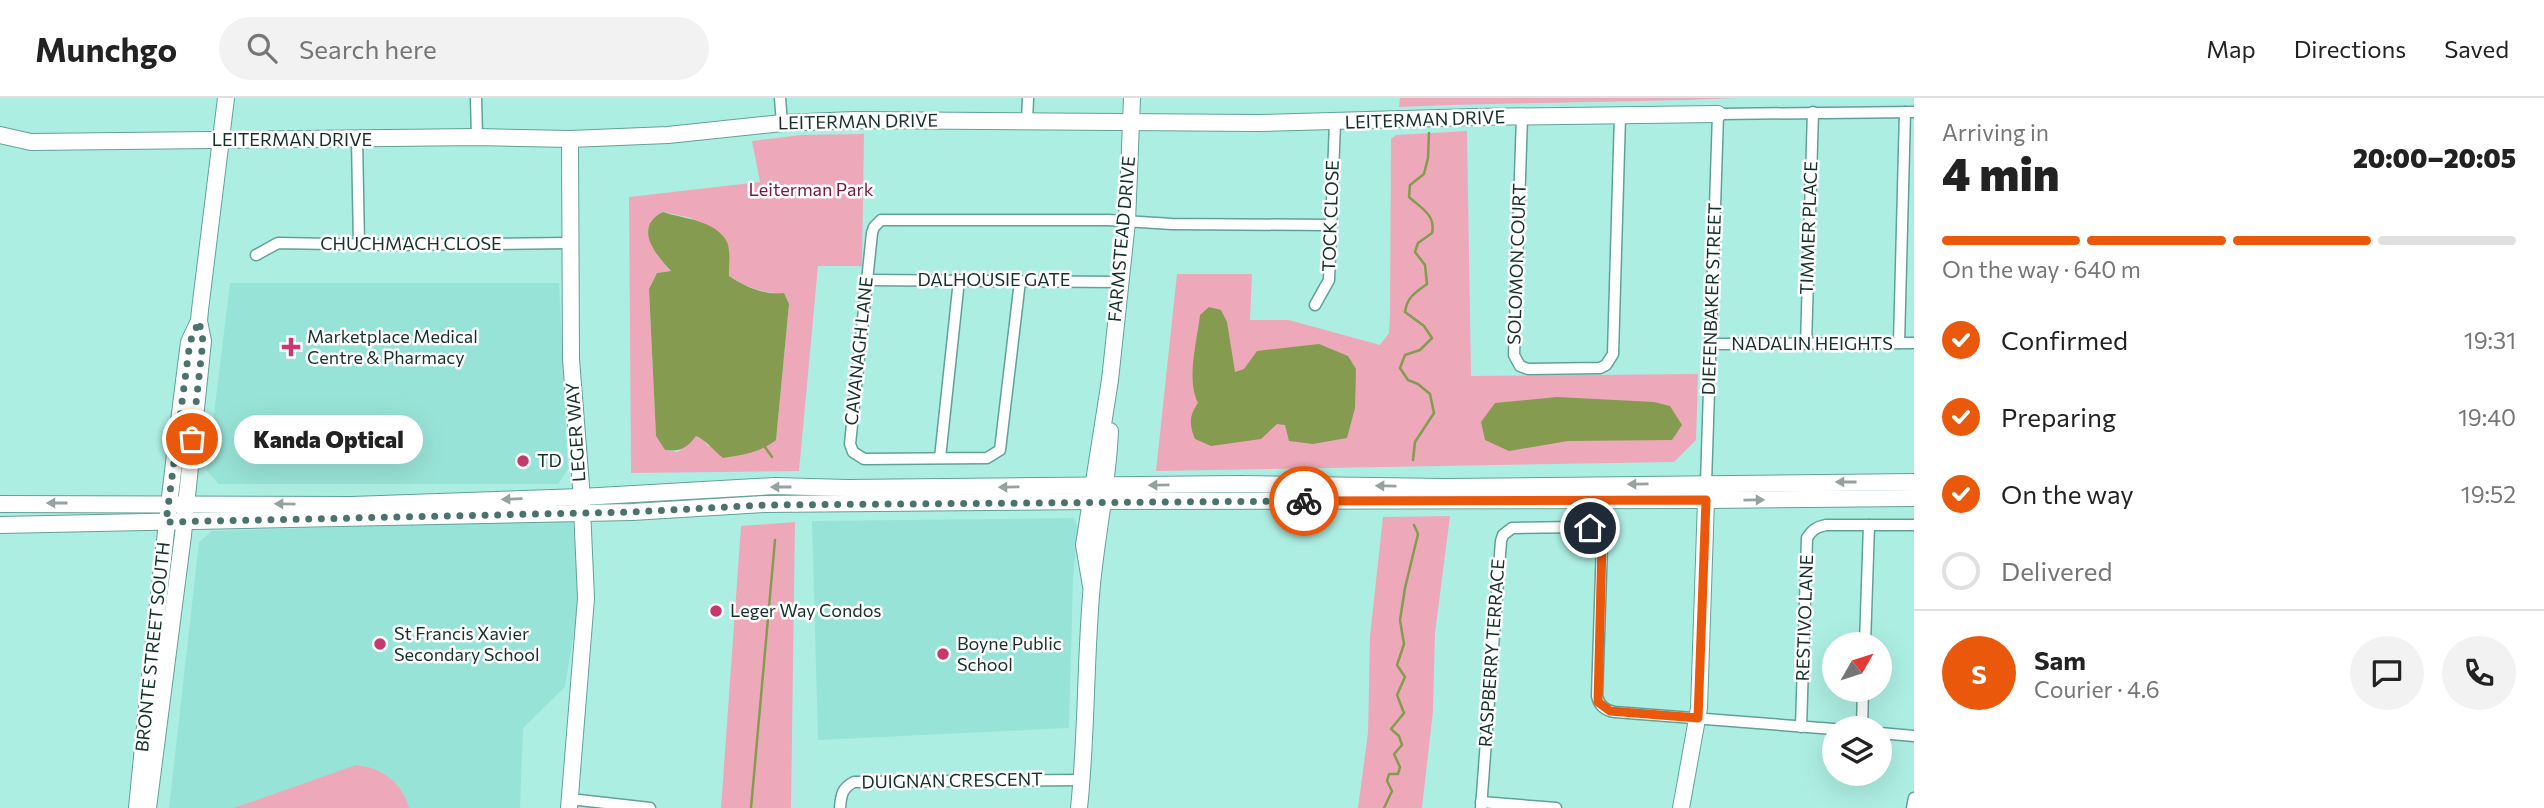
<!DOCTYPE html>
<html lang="en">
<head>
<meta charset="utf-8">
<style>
	body { margin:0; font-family:Commissioner,sans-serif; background:#f2f2f2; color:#222; height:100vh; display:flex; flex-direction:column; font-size:26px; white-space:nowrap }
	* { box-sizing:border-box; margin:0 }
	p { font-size:23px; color:#767676 }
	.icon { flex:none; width:38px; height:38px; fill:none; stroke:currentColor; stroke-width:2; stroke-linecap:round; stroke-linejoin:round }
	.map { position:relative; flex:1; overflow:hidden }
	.drawer { display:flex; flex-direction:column; background:#fff; width:630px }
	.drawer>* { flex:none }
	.needle { width:46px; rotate:51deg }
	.fabs { position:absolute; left:1822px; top:534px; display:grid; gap:14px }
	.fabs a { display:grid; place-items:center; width:70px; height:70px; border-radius:50%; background:#fff; box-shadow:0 7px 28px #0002; font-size:35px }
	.pin { position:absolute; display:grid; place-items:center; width:60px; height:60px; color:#fff; margin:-30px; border:4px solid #fff; border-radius:50%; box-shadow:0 2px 7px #0007 }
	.courier { position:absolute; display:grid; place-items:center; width:70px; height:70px; margin:-35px; border:5px solid #ea580c; border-radius:50%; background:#fff; color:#222; box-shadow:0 2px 9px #0007 }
	.bubble { position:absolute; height:49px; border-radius:24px; background:#fff; box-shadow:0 7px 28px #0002; font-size:23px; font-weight:800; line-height:49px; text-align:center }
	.summary em { font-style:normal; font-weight:800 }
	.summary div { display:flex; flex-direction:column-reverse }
	.summary { display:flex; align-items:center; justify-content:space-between; height:119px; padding:0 28px }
	h1 { font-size:46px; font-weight:800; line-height:52px }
	.bar { display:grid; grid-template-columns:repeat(4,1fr); gap:10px 7px; align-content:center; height:84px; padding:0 28px }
	.bar i { height:9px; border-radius:5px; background:#e0e0e0 }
	.bar .selected { background:#ea580c }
	.bar p { grid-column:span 4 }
	.line { display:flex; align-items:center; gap:18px; padding:0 28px; border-top:2px solid #e0e0e0 }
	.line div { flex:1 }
	.round { display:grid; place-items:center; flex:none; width:74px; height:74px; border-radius:37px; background:#f2f2f2 }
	ol { padding:0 28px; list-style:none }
	li { display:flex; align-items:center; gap:21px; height:77px }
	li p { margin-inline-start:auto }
	li .icon { padding:7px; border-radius:50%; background:#ea580c; color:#fff; stroke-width:4 }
	li:last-child { color:#767676 }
	li i { width:38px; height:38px; border:4px solid #e0e0e0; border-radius:50% }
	header { display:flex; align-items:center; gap:42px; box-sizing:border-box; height:98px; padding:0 35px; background:#fff; border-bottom:2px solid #e0e0e0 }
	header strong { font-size:33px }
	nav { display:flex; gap:38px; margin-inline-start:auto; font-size:24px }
	.search { width:490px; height:63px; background:#f2f2f2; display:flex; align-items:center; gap:18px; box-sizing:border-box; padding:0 24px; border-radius:38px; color:#767676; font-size:26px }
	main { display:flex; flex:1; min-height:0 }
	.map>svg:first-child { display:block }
</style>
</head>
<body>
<header>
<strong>Munchgo</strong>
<div class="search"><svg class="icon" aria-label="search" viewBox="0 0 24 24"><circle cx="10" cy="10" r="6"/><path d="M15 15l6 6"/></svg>Search here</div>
<nav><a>Map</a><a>Directions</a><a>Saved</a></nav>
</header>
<main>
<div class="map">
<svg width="1914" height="710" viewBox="0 0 1914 710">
	<rect width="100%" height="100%" fill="#adeee3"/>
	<g fill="#98e3d7">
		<path d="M230 185H559L568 371 558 386H219L207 373Z"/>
		<path d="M1074 420 1078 430 1073 481 1069 630 818 642 812 423Z"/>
		<path d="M573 422 579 503 565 589 523 630 520 710H169L199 444 212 433Z"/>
	</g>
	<g fill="#eda9ba" fill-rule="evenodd">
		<path d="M1400 0H1738C1625 5 1512 4 1399 9Z"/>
		<path d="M1467 33 1471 278 1698 276 1696 342 1674 364 1156 373 1177 176H1252L1250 222H1289L1380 247 1389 235 1390 215 1391 41 1396 37Z"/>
		<path d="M864 36 862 168H818L799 373 631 375 629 99 760 84 752 43 801 37ZM663 114 691 120 730 161 729 178C746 189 763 196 784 195L789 206 776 342 708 348 703 341 696 338 678 354 665 352 656 338 649 191 657 175 671 173C658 160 650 149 648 130Z"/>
		<path d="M1450 418 1435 535 1433 613 1422 710H1358L1368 635 1370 538 1383 419Z"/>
		<path d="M795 424 791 710H721L741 428Z"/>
		<path d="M356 667C382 670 402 684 409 710H234Z"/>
	</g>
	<g fill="#859b50">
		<path d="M663 114C684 121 716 122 727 144 731 154 729 168 729 178 746 189 763 197 784 195L789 206 776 342C759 355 743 357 723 360 714 353 706 342 696 338 687 350 680 354 665 352L656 338 649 191 657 175 671 173C655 156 633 129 663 114Z"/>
		<path d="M1209 209 1221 212 1227 224 1235 274 1244 271 1257 253 1319 246 1348 258 1356 271 1355 310 1347 340 1313 346 1289 343 1285 327 1277 326 1261 341 1211 348 1195 341C1189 326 1189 318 1198 305 1186 281 1197 244 1200 217Z"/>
		<path d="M1557 299 1654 304 1670 308 1682 327 1672 342 1568 343 1509 353 1485 342 1481 324 1495 305Z"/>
	</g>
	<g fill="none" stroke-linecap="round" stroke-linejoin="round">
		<g stroke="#859b50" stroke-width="2.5">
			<path d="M765 349 772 359"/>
			<path d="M1413 362 1415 344 1434 315 1430 296 1418 286 1408 282 1400 270 1405 257 1420 252 1432 240 1424 228 1405 214C1407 199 1415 195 1427 186L1425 167 1415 154 1418 145 1432 135C1436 117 1421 110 1409 99L1410 87 1424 76 1428 60 1429 35"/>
			<path d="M751 710 775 442"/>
			<path d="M1384 710 1392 693 1387 683 1389 676H1398L1400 669 1394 656 1402 647 1399 638 1391 631 1404 615 1397 597 1405 579 1397 567 1404 546 1400 522 1405 490 1418 436 1414 427"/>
		</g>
		<defs>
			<g id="street">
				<path d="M476 0 477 39"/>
				<path d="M780 0 782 25"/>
				<path d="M1522 19 1514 257 1520 268 1528 271 1600 270 1606 267 1613 256 1620 18"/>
				<path d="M1027 23 1028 0"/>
				<path d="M357 42 359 147"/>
				<path d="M256 157 278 145 387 147 569 145"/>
				<path d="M867 182 1120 184"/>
				<path d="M1020 183 1000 352 987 360 864 361 853 354 850 346 872 135 874 129 881 122H1108L1172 126 1331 127"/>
				<path d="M1315 207 1329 182 1335 24"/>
				<path d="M1899 245 1905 14"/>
				<path d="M1710 246 1914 245"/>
				<path d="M1806 246 1813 14"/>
				<path d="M940 360 959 182"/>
				<path d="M1706 385 1718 16 1914 14"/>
				<path d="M1865 546 1869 427"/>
				<path d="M1801 629 1807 440C1812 432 1816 429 1826 427H1914"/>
				<path d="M1862 630 1863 592"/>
				<path d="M1880 635 1914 638"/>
				<path d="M570 701 650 710"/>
				<path d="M1481 704 1556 710"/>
				<path d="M840 710C841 697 842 690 854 684L1082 682"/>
				<path d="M1481 710 1501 443 1503 437 1512 430 1583 429C1593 430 1599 435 1602 445L1597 598C1599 607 1605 613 1615 614L1834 631"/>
				<path d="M1912 710 1914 700"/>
			</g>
			<g id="secondary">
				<path d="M0 37 31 44 477 39 570 41 668 37 782 25 854 22 1259 25 1474 19 1718 16"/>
				<path d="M0 406 352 407 581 399 775 388 847 390 1241 386 1445 389 1914 384"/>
				<path d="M0 427 632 414 765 406 1090 403 1706 402 1914 400"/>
				<path d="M1091 488 1084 447 1110 282 1127 124 1132 0"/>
				<path d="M137 710C152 554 169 399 189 244L199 223"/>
				<path d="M148 710 183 437 203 243 199 223 200 212 226 0"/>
				<path d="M569 710 586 500 581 388 571 261 570 41"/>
				<path d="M1079 710C1087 636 1085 561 1092 486 1097 435 1108 384 1110 333"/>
				<path d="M1681 710 1699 610 1706 402"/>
			</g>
		</defs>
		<use href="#street" stroke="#62a197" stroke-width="13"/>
		<use href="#secondary" stroke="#62a197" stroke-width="18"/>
		<use href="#street" stroke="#fff" stroke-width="10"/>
		<use href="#secondary" stroke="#fff" stroke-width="16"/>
	</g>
	<defs><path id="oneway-solid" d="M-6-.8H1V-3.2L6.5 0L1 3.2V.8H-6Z" transform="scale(1.75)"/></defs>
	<g fill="#96a2a0">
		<use href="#oneway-solid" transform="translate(1846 384) rotate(180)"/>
		<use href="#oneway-solid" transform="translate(1638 386) rotate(179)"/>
		<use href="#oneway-solid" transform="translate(1159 387) rotate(179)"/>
		<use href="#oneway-solid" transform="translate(1386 388) rotate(-179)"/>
		<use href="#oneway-solid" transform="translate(781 389) rotate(-180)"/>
		<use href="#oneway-solid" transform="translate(1009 389) rotate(179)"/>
		<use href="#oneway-solid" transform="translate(512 401) rotate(178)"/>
		<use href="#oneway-solid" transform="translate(1754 402) rotate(-1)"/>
		<use href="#oneway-solid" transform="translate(57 405) rotate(180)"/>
		<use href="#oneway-solid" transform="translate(285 406) rotate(-179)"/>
	</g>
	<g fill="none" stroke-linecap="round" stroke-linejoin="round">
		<path stroke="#4b726c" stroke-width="7" stroke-dasharray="0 12.6" d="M192 341 203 243 199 223 190 244 166 424 632 414 765 407 1304 403"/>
		<path stroke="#ea580c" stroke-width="9" d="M1304 403 1706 402 1698 620 1610 613 1598 604 1602 445 1600 439 1590 430"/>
	</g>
	<g fill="#c5396c" stroke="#fff" stroke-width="2.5">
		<path d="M287.5 238.5h7v7h7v7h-7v7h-7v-7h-7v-7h7z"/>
		<circle cx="523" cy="363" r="7"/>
		<circle cx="716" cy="513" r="7"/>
		<circle cx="380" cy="546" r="7"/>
		<circle cx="943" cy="556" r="7"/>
	</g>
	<g text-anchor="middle" stroke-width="5" stroke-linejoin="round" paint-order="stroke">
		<g font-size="18" fill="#16302c" stroke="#fff">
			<text transform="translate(1425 22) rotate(-2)" y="6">LEITERMAN DRIVE</text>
			<text transform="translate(858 24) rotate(-1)" y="6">LEITERMAN DRIVE</text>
			<text x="292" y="48">LEITERMAN DRIVE</text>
			<text transform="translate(1331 118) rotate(-88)" y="6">TOCK CLOSE</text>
			<text transform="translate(1809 130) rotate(-88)" y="6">TIMMER PLACE</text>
			<text transform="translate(1122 141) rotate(-85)" y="6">FARMSTEAD DRIVE</text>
			<text x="411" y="152">CHUCHMACH CLOSE</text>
			<text transform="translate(1517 166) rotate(-88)" y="6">SOLOMON COURT</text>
			<text x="994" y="188">DALHOUSIE GATE</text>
			<text transform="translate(1712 201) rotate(-88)" y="6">DIEFENBAKER STREET</text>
			<text x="1812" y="252">NADALIN HEIGHTS</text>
			<text transform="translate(859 253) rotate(-84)" y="6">CAVANAGH LANE</text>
			<text transform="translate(576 334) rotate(-94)" y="6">LEGER WAY</text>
			<text transform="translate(1805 520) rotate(-88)" y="6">RESTIVO LANE</text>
			<text transform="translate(153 549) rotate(-84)" y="6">BRONTE STREET SOUTH</text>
			<text transform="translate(1492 555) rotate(-86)" y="6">RASPBERRY TERRACE</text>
			<text transform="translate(952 683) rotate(-1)" y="6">DUIGNAN CRESCENT</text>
		</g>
		<g font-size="18" fill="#78163d" stroke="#fff">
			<text x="811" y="98">Leiterman Park</text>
		</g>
		<g font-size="18" fill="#16302c" stroke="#fff" text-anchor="start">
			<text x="307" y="245">Marketplace Medical<tspan x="307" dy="21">Centre &amp; Pharmacy</tspan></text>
			<text x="537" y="369">TD</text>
			<text x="730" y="519">Leger Way Condos</text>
			<text x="394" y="542">St Francis Xavier<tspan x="394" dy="21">Secondary School</tspan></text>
			<text x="957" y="552">Boyne Public<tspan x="957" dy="21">School</tspan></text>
		</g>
	</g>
</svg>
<div class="fabs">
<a><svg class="needle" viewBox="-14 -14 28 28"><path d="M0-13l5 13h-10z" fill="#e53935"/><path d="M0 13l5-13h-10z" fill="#767676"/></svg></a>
<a><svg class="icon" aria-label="layers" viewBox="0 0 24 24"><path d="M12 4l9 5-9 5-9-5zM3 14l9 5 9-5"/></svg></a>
</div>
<div class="pin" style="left:192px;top:341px;background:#ea580c"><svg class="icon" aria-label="bag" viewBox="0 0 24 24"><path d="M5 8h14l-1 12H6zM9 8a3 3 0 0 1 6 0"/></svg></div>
<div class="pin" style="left:1590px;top:430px;background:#1f2937"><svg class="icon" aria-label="home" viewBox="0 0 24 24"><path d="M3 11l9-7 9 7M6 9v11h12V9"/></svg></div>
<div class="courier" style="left:1304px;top:403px"><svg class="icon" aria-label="bike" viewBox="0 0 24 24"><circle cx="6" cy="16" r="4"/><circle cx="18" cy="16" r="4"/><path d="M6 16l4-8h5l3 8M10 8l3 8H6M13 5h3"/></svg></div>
<div class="bubble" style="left:234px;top:317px;width:189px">Kanda Optical</div>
</div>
<section class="drawer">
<div class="summary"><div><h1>4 min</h1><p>Arriving in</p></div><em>20:00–20:05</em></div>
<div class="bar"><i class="selected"></i><i class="selected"></i><i class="selected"></i><i></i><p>On the way · 640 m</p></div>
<ol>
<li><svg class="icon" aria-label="check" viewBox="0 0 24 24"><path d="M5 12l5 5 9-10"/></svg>Confirmed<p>19:31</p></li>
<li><svg class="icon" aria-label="check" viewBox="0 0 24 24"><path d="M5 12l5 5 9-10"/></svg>Preparing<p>19:40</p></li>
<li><svg class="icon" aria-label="check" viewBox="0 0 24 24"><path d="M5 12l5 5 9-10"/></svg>On the way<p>19:52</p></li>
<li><i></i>Delivered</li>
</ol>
<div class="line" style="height:126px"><b class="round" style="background:#ea580c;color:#fff">S</b><div><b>Sam</b><p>Courier · 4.6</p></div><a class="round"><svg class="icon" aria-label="chat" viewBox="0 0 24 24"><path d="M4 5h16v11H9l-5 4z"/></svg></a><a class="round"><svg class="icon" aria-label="phone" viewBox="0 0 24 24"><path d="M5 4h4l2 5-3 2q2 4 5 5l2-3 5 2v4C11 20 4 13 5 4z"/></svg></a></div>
</section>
</main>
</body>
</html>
